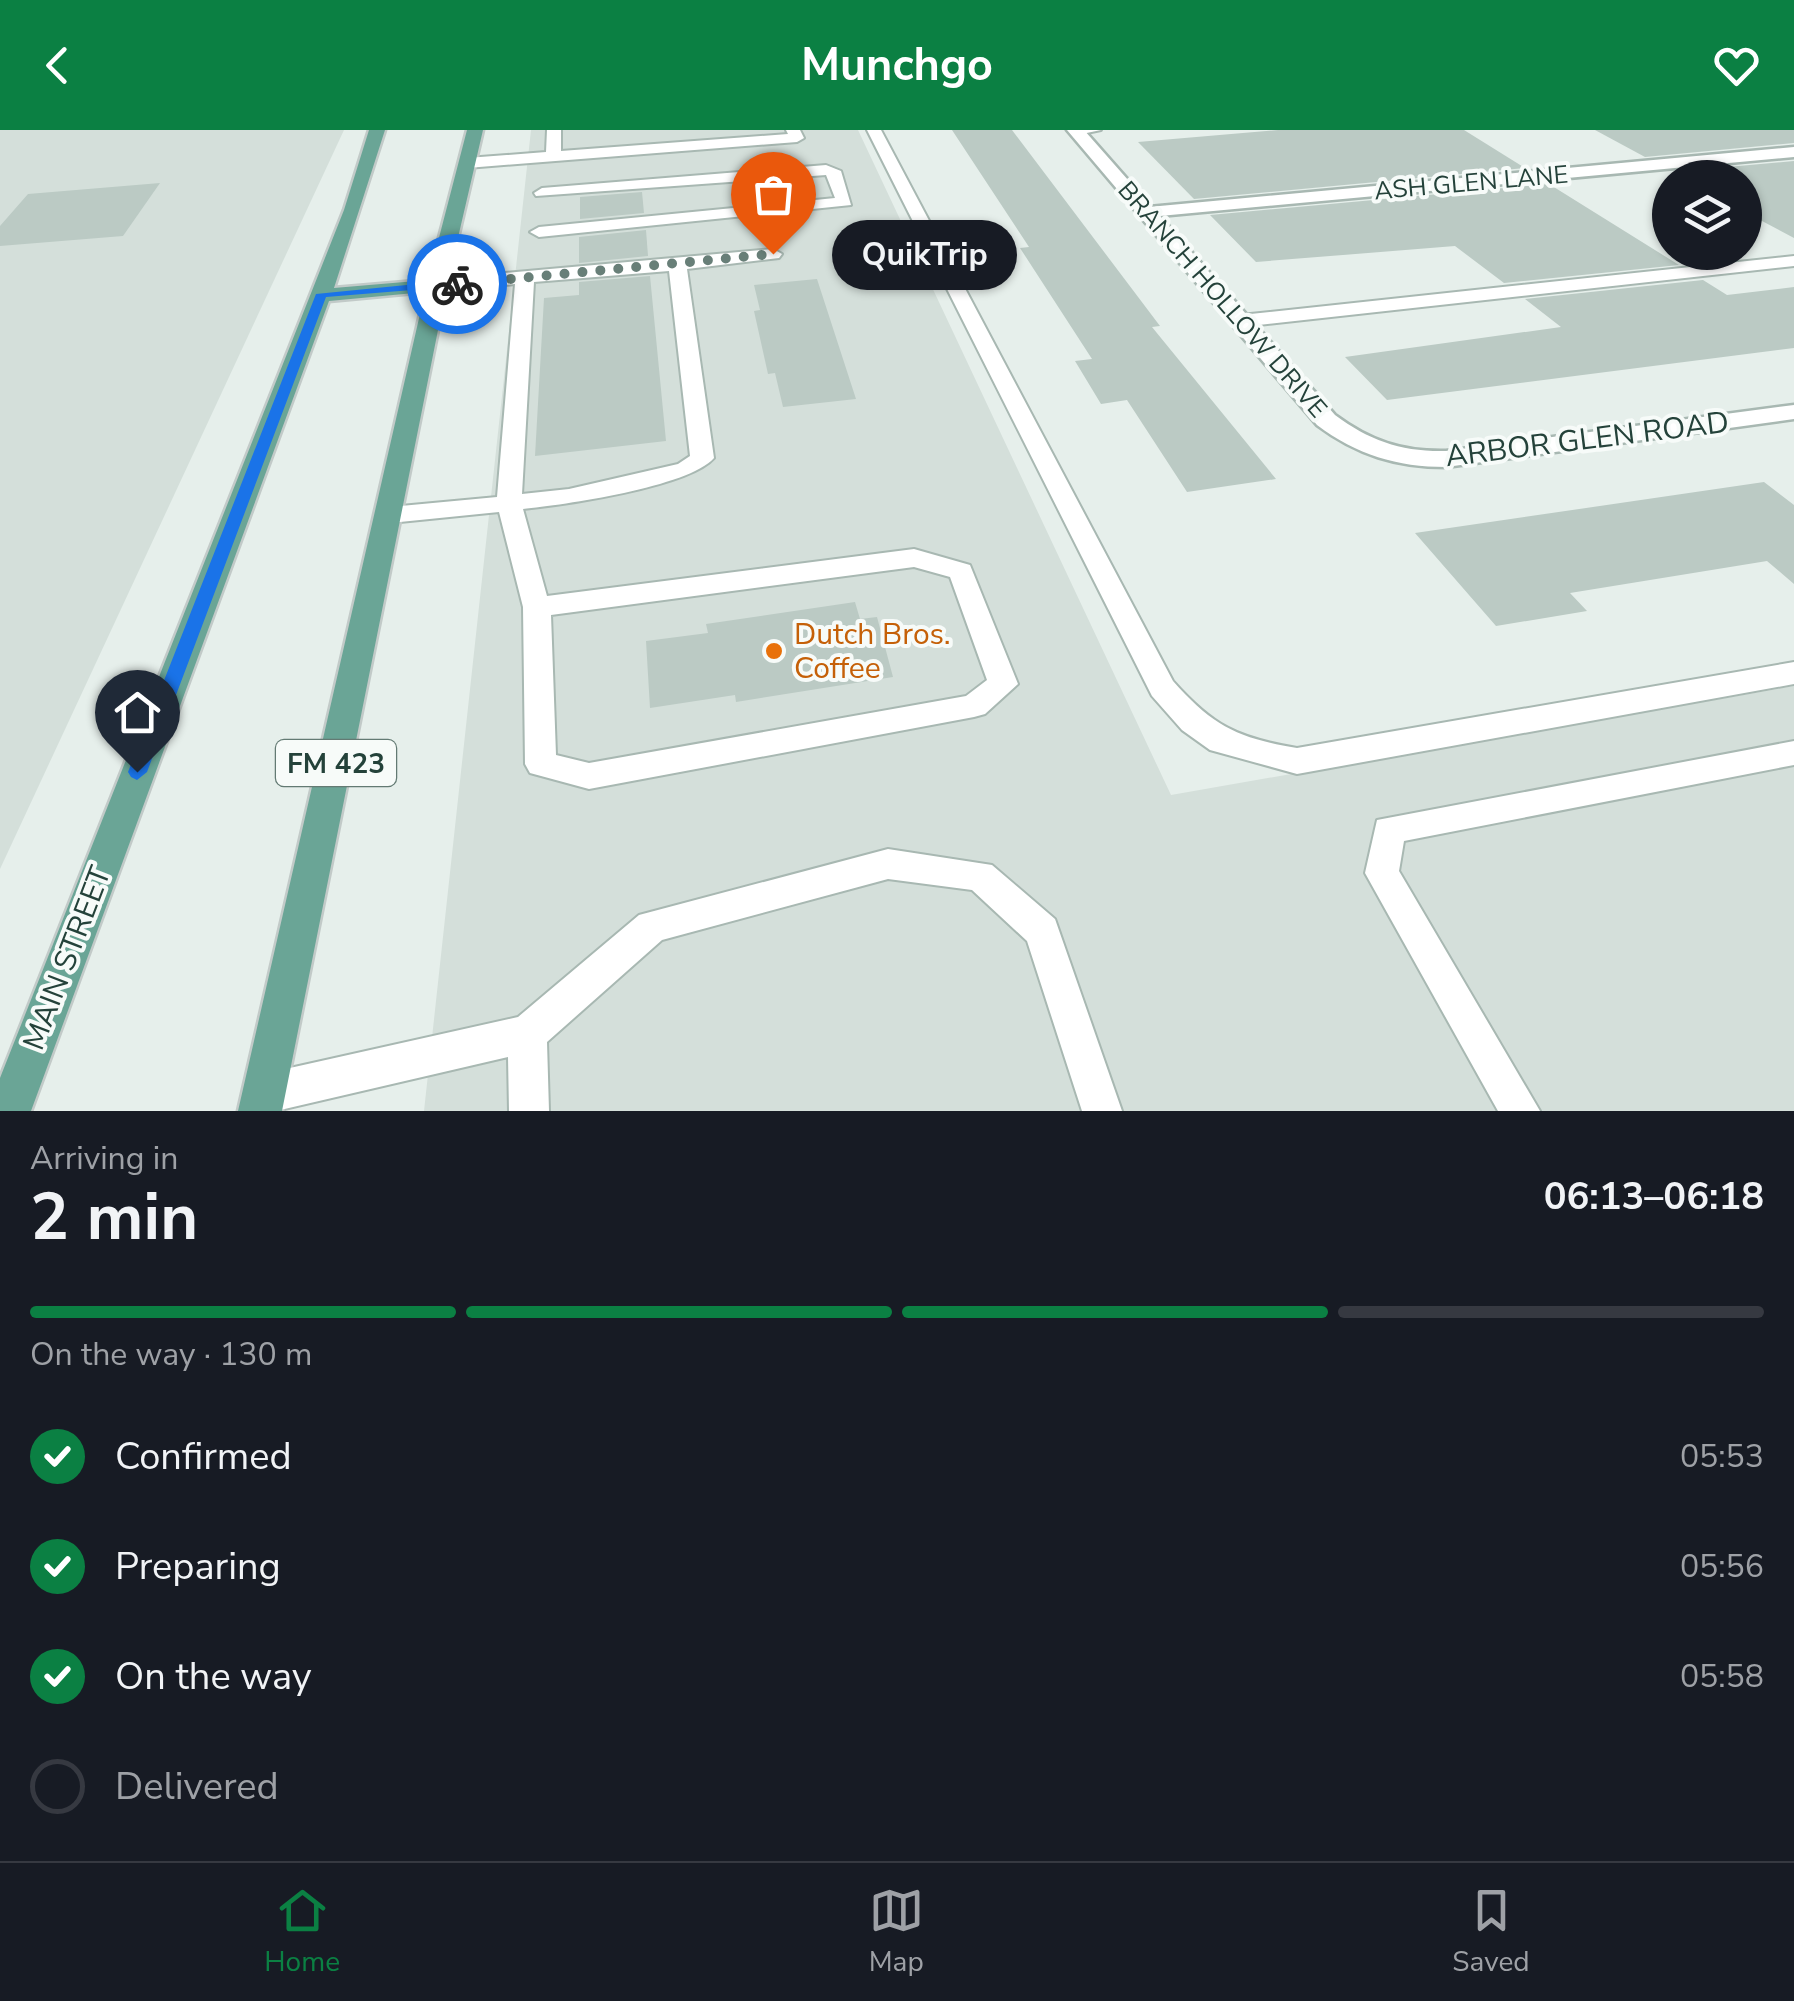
<!DOCTYPE html>
<html lang="en">
<head>
<meta charset="utf-8">
<style>
	body { margin:0; font-family:"Nunito Sans",sans-serif; background:#242831; color:#f1f3f6; height:100vh; display:flex; flex-direction:column; font-size:38px; white-space:nowrap }
	* { box-sizing:border-box; margin:0 }
	p { font-size:32px; color:#9ea1a6 }
	.icon { flex:none; width:55px; height:55px; fill:none; stroke:currentColor; stroke-width:2; stroke-linecap:round; stroke-linejoin:round }
	.map { position:relative; height:981px; overflow:hidden }
	.panel { display:flex; flex-direction:column; background:#171b24; flex:1 }
	.panel>* { flex:none }
	.fabs { position:absolute; left:1652px; top:30px; display:grid; gap:20px }
	.fabs a { display:grid; place-items:center; width:110px; height:110px; border-radius:50%; background:#171b24; box-shadow:0 2px 8px #0004; font-size:50px }
	.pin { position:absolute; display:grid; place-items:center; width:85px; height:85px; color:#fff; margin:-102px -42px; border-radius:50% 50% 50% 0; rotate:-45deg; box-shadow:0 0 10px #0007 }
	.pin .icon { rotate:45deg }
	.courier { position:absolute; display:grid; place-items:center; width:100px; height:100px; margin:-50px; border:8px solid #1a73e8; border-radius:50%; background:#fff; color:#222; box-shadow:0 2px 12px #0007 }
	.bubble { position:absolute; height:70px; border-radius:35px; background:#171b24; box-shadow:0 2px 8px #0004; font-size:32px; font-weight:700; line-height:70px; text-align:center }
	.head em { font-style:normal; font-weight:700 }
	.head div { display:flex; flex-direction:column-reverse }
	.head { display:flex; align-items:center; justify-content:space-between; height:170px; padding:0 30px }
	h1 { font-size:65px; font-weight:700; line-height:75px }
	.bar { display:grid; grid-template-columns:repeat(4,1fr); gap:15px 10px; align-content:center; height:120px; padding:0 30px }
	.bar i { height:12px; border-radius:8px; background:#363941 }
	.bar .current { background:#0b8043 }
	.bar p { grid-column:span 4 }
	ol { padding:0 30px; list-style:none }
	li { display:flex; align-items:center; gap:30px; height:110px }
	li p { margin-inline-start:auto }
	li .icon { padding:10px; border-radius:50%; background:#0b8043; color:#fff; stroke-width:4 }
	li:last-child { color:#9ea1a6 }
	li i { width:55px; height:55px; border:5px solid #363941; border-radius:50% }
	header { display:flex; justify-content:space-between; align-items:center; height:130px; padding:0 30px; background:#0b8043; color:#fff; font-size:45px; font-weight:700 }
	.dock { display:flex; justify-content:space-around; align-items:center; height:140px; border-top:2px solid #363941; background:#171b24; font-size:28px; color:#9ea1a6 }
	.dock a { display:grid; justify-items:center; gap:5px }
	.dock .current { color:#0b8043 }
	.map>svg:first-child { display:block }
</style>
</head>
<body>
<header><svg class="icon" aria-label="back" viewBox="0 0 24 24"><path d="M15 5l-7 7 7 7"/></svg>Munchgo<svg class="icon" aria-label="heart" viewBox="0 0 24 24"><path d="M12 20l-8-8c-3-5 5-10 8-4 3-6 11-1 8 4z"/></svg></header>
<div class="map">
<svg width="1794" height="981" viewBox="0 0 1794 981">
	<rect width="100%" height="100%" fill="#e6efeb"/>
	<g fill="#d4dfda">
		<path d="M0 0H344L0 739Z"/>
		<path d="M531 0H858L1171 665 1794 556V981H424Z"/>
	</g>
	<g fill="#bbcac4">
		<path d="M952 0H1012L1160 196 1152 197 1276 349 1187 362 1127 270 1101 274 1075 231 1092 229 1020 118 1029 117Z"/>
		<path d="M1278 0H1464L1525 38 1194 69 1138 12Z"/>
		<path d="M1595 0H1794V13L1645 27Z"/>
		<path d="M1794 31V108L1745 82V48H1682L1672 42Z"/>
		<path d="M160 53 123 106 0 116V96L28 64Z"/>
		<path d="M1549 54 1679 135 1504 153 1455 116 1256 132 1210 85Z"/>
		<path d="M642 62 644 83 580 89V67Z"/>
		<path d="M646 100 648 126 579 133V107Z"/>
		<path d="M650 146 666 311 535 326 544 168 579 165V152Z"/>
		<path d="M817 149 856 269 783 277 775 243 768 244 754 181 760 180 754 155Z"/>
		<path d="M1703 150 1727 165 1794 157V218L1387 270 1345 227 1561 197 1525 169Z"/>
		<path d="M1764 352 1794 375V454L1767 431 1570 463 1587 481 1496 496 1415 403Z"/>
		<path d="M855 472 860 489 877 487 893 547 736 572 735 565 650 578 646 511 708 503 706 494Z"/>
	</g>
	<g fill="none" stroke-linecap="round" stroke-linejoin="round">
		<defs>
			<g id="service">
				<path d="M547 0H561V21L788 4 786 0H800L804 8 797 12 467 38 459 33 467 28 546 22Z"/>
				<path d="M867 0H881L1173 551C1213 596 1237 608 1297 618L1794 532V554L1297 644 1210 620 1182 600 1152 566Z"/>
				<path d="M1070 0H1101L1077 5Z"/>
				<path d="M826 35 841 41 851 75 539 107 530 102 539 97 835 68 826 45 536 66 534 63 542 58Z"/>
				<path d="M773 119 782 124 779 128 687 139 714 328C689 357 563 375 523 379L547 466 914 419 970 435 1018 554 985 584 974 587 589 659 530 643 525 634 523 477 499 382 390 393 378 385 390 377 497 367 515 154 437 161 428 155 437 149ZM669 141 690 326 678 334 569 359 522 364 534 152ZM914 437 950 447 987 550 966 566 589 633 556 625 551 485Z"/>
				<path d="M1794 126V136L1241 197 1231 191 1241 185Z"/>
				<path d="M1794 611V635L1404 711 1399 741 1540 981H1498L1365 743 1377 690Z"/>
				<path d="M888 719 992 735 1055 789 1122 981H1082L1027 811 972 760 888 749 662 810 547 912 549 981H509L508 927 276 981 249 978 243 964 249 950 263 944 518 887 639 785Z"/>
			</g>
			<path id="minor" d="M1794 17V27L1149 87 1140 82 1149 77Z"/>
			<path id="tertiary" d="M1067 0H1084L1335 285C1370 311 1402 322 1446 321L1794 275V289L1446 337C1397 337 1357 325 1317 295Z"/>
			<path id="primary" d="M369 0H385L334 158 428 150 467 0H483L447 155 282 981H238L425 162 329 171 31 981H0V948L344 80Z"/>
		</defs>
		<use href="#service" stroke="#a8b8b2" stroke-width="4"/>
		<use href="#minor" stroke="#a8b8b2" stroke-width="5"/>
		<use href="#tertiary" stroke="#a8b8b2" stroke-width="5"/>
		<use href="#primary" stroke="#c2cac8" stroke-width="5"/>
		<use href="#service" fill="#fff" fill-rule="evenodd"/>
		<use href="#minor" fill="#fff" fill-rule="evenodd"/>
		<use href="#tertiary" fill="#fff" fill-rule="evenodd"/>
		<use href="#primary" fill="#6aa596" fill-rule="evenodd"/>
	</g>
	<path fill="#1a73e8" d="M457 150 461 156 326 167 147 642 137 650 131 647 128 642 316 164Z"/>
	<g fill="none" stroke-linecap="round" stroke-linejoin="round">
		<path stroke="#687f78" stroke-width="10" stroke-dasharray="0 18" d="M457 154 773 124"/>
	</g>
	<circle fill="#e8710a" stroke="#f7fbf9" stroke-width="4" cx="774" cy="521" r="10"/>
	<g text-anchor="middle" stroke-width="8" stroke-linejoin="round" paint-order="stroke">
		<g font-size="25" fill="#24423a" stroke="#f7fbf9">
			<text transform="translate(1471 52) rotate(-5)" y="9">ASH GLEN LANE</text>
			<text transform="translate(1223 169) rotate(49)" y="9">BRANCH HOLLOW DRIVE</text>
		</g>
		<rect fill="#f7fbf9" stroke="#637a73" stroke-width="2.5" x="276" y="610" width="120" height="46" rx="8"/>
		<g font-size="28" font-weight="bold" fill="#24423a">
			<text x="336" y="643">FM 423</text>
		</g>
		<g font-size="30" fill="#24423a" stroke="#f7fbf9">
			<text transform="translate(1587 309) rotate(-7)" y="10">ARBOR GLEN ROAD</text>
			<text transform="translate(67 828) rotate(-69)" y="10">MAIN STREET</text>
		</g>
		<g font-size="30" fill="#c56008" stroke="#f7fbf9" text-anchor="start">
			<text x="794" y="514">Dutch Bros.<tspan x="794" dy="34">Coffee</tspan></text>
		</g>
	</g>
</svg>
<div class="fabs">
<a><svg class="icon" aria-label="layers" viewBox="0 0 24 24"><path d="M12 4l9 5-9 5-9-5zM3 14l9 5 9-5"/></svg></a>
</div>
<div class="pin" style="left:773px;top:124px;background:#ea580c"><svg class="icon" aria-label="bag" viewBox="0 0 24 24"><path d="M5 8h14l-1 12H6zM9 8a3 3 0 0 1 6 0"/></svg></div>
<div class="pin" style="left:137px;top:642px;background:#1f2937"><svg class="icon" aria-label="home" viewBox="0 0 24 24"><path d="M3 11l9-7 9 7M6 9v11h12V9"/></svg></div>
<div class="courier" style="left:457px;top:154px"><svg class="icon" aria-label="bike" viewBox="0 0 24 24"><circle cx="6" cy="16" r="4"/><circle cx="18" cy="16" r="4"/><path d="M6 16l4-8h5l3 8M10 8l3 8H6M13 5h3"/></svg></div>
<div class="bubble" style="left:832px;top:90px;width:185px">QuikTrip</div>
</div>
<section class="panel">
<div class="head"><div><h1>2 min</h1><p>Arriving in</p></div><em>06:13–06:18</em></div>
<div class="bar"><i class="current"></i><i class="current"></i><i class="current"></i><i></i><p>On the way · 130 m</p></div>
<ol>
<li><svg class="icon" aria-label="check" viewBox="0 0 24 24"><path d="M5 12l5 5 9-10"/></svg>Confirmed<p>05:53</p></li>
<li><svg class="icon" aria-label="check" viewBox="0 0 24 24"><path d="M5 12l5 5 9-10"/></svg>Preparing<p>05:56</p></li>
<li><svg class="icon" aria-label="check" viewBox="0 0 24 24"><path d="M5 12l5 5 9-10"/></svg>On the way<p>05:58</p></li>
<li><i></i>Delivered</li>
</ol>
</section>
<nav class="dock">
<a class="current"><svg class="icon" aria-label="home" viewBox="0 0 24 24"><path d="M3 11l9-7 9 7M6 9v11h12V9"/></svg>Home</a>
<a><svg class="icon" aria-label="map" viewBox="0 0 24 24"><path d="M3 6l6-2 6 2 6-2v14l-6 2-6-2-6 2zM9 4v14M15 6v14"/></svg>Map</a>
<a><svg class="icon" aria-label="saved" viewBox="0 0 24 24"><path d="M7 4h10v16l-5-4-5 4z"/></svg>Saved</a>
</nav>
</body>
</html>
